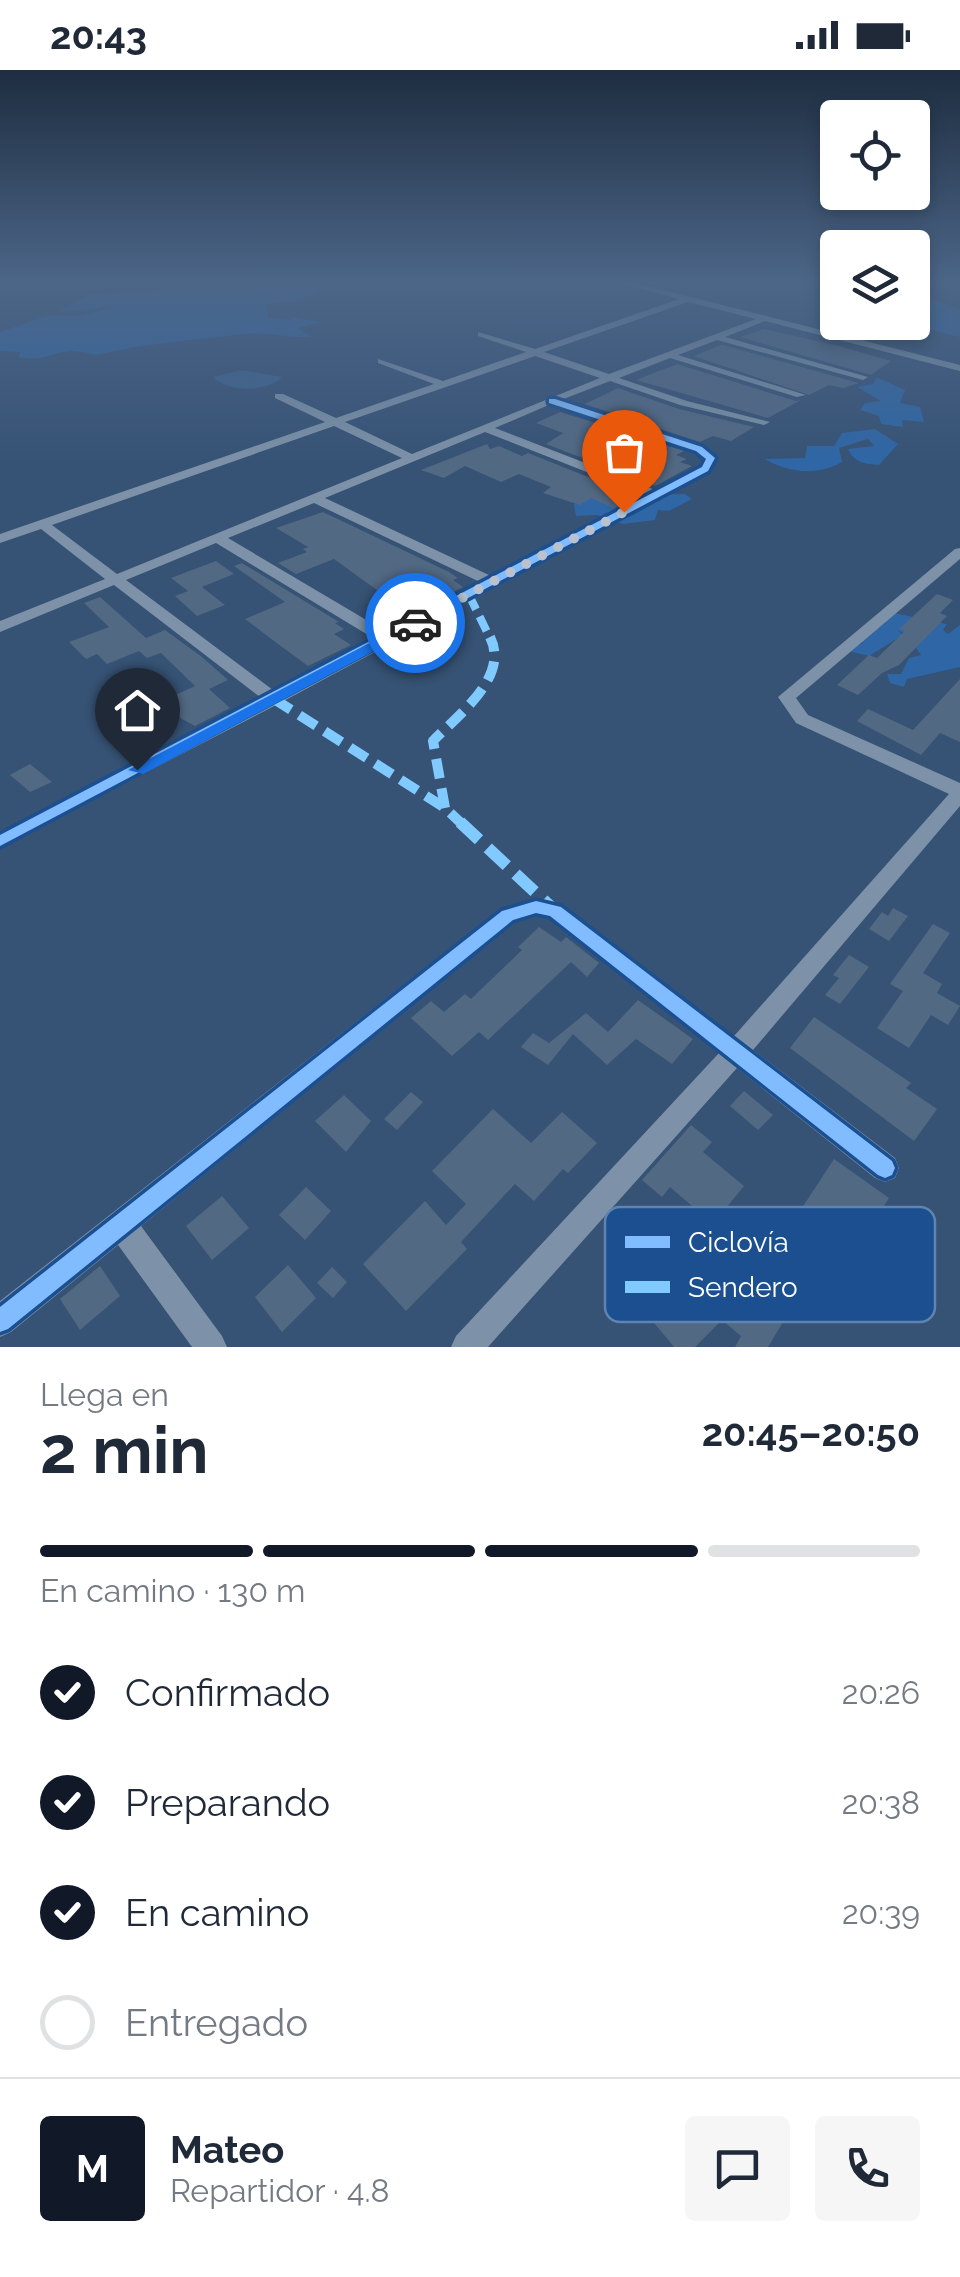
<!DOCTYPE html>
<html lang="es">
<head>
<meta charset="utf-8">
<style>
	body { margin:0; font-family:Raleway,sans-serif; background:#f6f6f7; color:#1f2937; height:100vh; display:flex; flex-direction:column; font-size:38px; white-space:nowrap }
	* { box-sizing:border-box; margin:0 }
	p { font-size:32px; color:#747a83 }
	.icon { flex:none; width:55px; height:55px; fill:none; stroke:currentColor; stroke-width:2; stroke-linecap:round; stroke-linejoin:round }
	.map { position:relative; height:1277px; overflow:hidden }
	.details { display:flex; flex-direction:column; background:#fff; flex:1 }
	.details>* { flex:none }
	.fabs { position:absolute; left:820px; top:30px; display:grid; gap:20px }
	.fabs a { display:grid; place-items:center; width:110px; height:110px; border-radius:10px; background:#fff; box-shadow:0 5px 15px #0003; font-size:50px }
	.pin { position:absolute; display:grid; place-items:center; width:85px; height:85px; color:#fff; margin:-102px -42px; border-radius:50% 50% 50% 0; rotate:-45deg; box-shadow:0 0 10px #0007 }
	.pin .icon { rotate:45deg }
	.courier { position:absolute; display:grid; place-items:center; width:100px; height:100px; margin:-50px; border:8px solid #1a73e8; border-radius:50%; background:#fff; color:#222; box-shadow:0 2px 12px #0007 }
	.summary em { font-style:normal; font-weight:700 }
	.summary div { display:flex; flex-direction:column-reverse }
	.summary { display:flex; align-items:center; justify-content:space-between; height:170px; padding:0 40px }
	h1 { font-size:65px; font-weight:700; line-height:75px }
	.bar { display:grid; grid-template-columns:repeat(4,1fr); gap:15px 10px; align-content:center; height:120px; padding:0 40px }
	.bar i { height:12px; border-radius:8px; background:#e0e1e3 }
	.bar .selected { background:#111827 }
	.bar p { grid-column:span 4 }
	.line { display:flex; align-items:center; gap:25px; padding:0 40px; border-top:2px solid #e0e1e3 }
	.line div { flex:1 }
	.round { display:grid; place-items:center; flex:none; width:105px; height:105px; border-radius:10px; background:#f6f6f7 }
	ol { padding:0 40px; list-style:none }
	li { display:flex; align-items:center; gap:30px; height:110px }
	li p { margin-inline-start:auto }
	li .icon { padding:10px; border-radius:50%; background:#111827; color:#fff; stroke-width:4 }
	li:last-child { color:#747a83 }
	li i { width:55px; height:55px; border:5px solid #e0e1e3; border-radius:50% }
	.status { display:flex; justify-content:space-between; align-items:center; height:70px; padding:0 50px; background:#fff; direction:ltr }
	.status svg { height:28px; fill:currentColor }
	.map>svg:first-child { display:block }
</style>
</head>
<body>
<div class="status"><b>20:43</b><svg viewBox="0 0 49 12"><path d="M0 12V9h3v3zM5 12V6h3v6zM10 12V3h3v9zM15 12V0h3v12zM26 1h20v11H26zM47 4h2v5h-2z"/></svg></div>
<div class="map">
<svg width="960" height="1277" viewBox="0 0 960 1277">
	<rect width="100%" height="100%" fill="#365274"/>
	<g fill="#2f66a5">
		<path d="M333 213 304 229 267 234 268 248 292 250 288 247 321 252 298 258 311 267C290 269 266 261 244 264 195 270 147 273 101 284 92 286 81 280 71 281 49 283 44 292 19 287L20 282 0 281V262L47 246H80L120 236 59 242 88 225 224 215Z"/>
		<path d="M913 213H926L932 229 960 240V267L903 253 912 252Z"/>
		<path d="M876 307 905 320 900 333 920 337 924 352 902 350 903 357 881 354 879 346 860 340 865 333 881 331 857 317 873 314Z"/>
		<path d="M875 359 898 374 879 395C866 394 854 393 848 379L874 376 868 369 839 378 842 392C818 406 788 403 765 389L805 388 807 376H834L842 363Z"/>
		<path d="M587 408 643 425 685 424 692 429 669 441 658 440 655 450 623 454 597 445 576 446 574 435Z"/>
		<path d="M894 543 947 554 943 560 948 564 960 555V597L907 609 904 617 890 613 887 604H901L909 588 921 585 908 566 898 560 903 565 869 586 852 582 849 578 855 572 862 574 863 561 877 551 886 554 881 549Z"/>
	</g>
	<path fill="#3b618d" d="M242 300 282 307C267 323 227 322 213 307Z"/>
	<g fill="#526984">
		<path d="M764 259 835 275 891 291 871 305 740 267Z"/>
		<path d="M721 275H723L859 313 843 318 829 315 809 325 694 286Z"/>
		<path d="M677 294 796 331 801 330 768 348 636 310Z"/>
		<path d="M618 318 679 339 754 357 731 371 713 366 700 372 585 334Z"/>
		<path d="M560 342 684 381 676 385 687 389 680 392 692 396 655 416 546 374 563 363 536 353Z"/>
		<path d="M487 374 490 379 499 376 522 386 528 383 636 426 613 438 591 428 580 435 543 423 551 417 519 404 501 412 465 396 444 408 421 400Z"/>
		<path d="M323 442 449 502 458 508 453 510 463 517 421 538 410 531 399 536 334 489 296 504 278 493 307 482 303 479 308 477 276 458Z"/>
		<path d="M216 491 234 504 202 517 225 535 197 546 175 526 188 521 171 508Z"/>
		<path d="M242 493 339 552 335 553 344 559 334 564 351 575 308 596 270 568 245 549 285 532 234 496Z"/>
		<path d="M937 524 953 530 940 543 947 546 899 595 882 603 858 625 837 615 869 585 877 588 905 561 899 559Z"/>
		<path d="M100 527 146 568 165 560 202 587 228 610 209 619 230 638 195 656 182 649 162 631 195 616 161 583 147 588 139 581 107 594 97 584 86 589 69 572 109 557 84 533Z"/>
		<path d="M960 609V672L940 663 921 685 857 651 868 639 913 660Z"/>
		<path d="M30 694 52 712 30 722 10 705Z"/>
		<path d="M893 838 908 846 889 871 869 859 882 842 888 846Z"/>
		<path d="M933 854 950 863 923 903 942 914 937 923 960 936 948 955 931 945 909 978 877 958 903 921 890 914Z"/>
		<path d="M539 857 561 872 566 867 599 893 587 907 571 892 488 970 479 962 452 986 411 948 431 931 444 942 465 924 471 929 522 880 518 877Z"/>
		<path d="M849 885 869 897 840 934 825 925 839 908 833 905Z"/>
		<path d="M638 930 693 969 672 994 636 969 607 995 573 964 548 995 521 977 533 963 549 973 586 943 608 962Z"/>
		<path d="M814 947 911 1013 906 1018 937 1039 914 1071 790 978Z"/>
		<path d="M744 1021 773 1045 758 1060 730 1036Z"/>
		<path d="M411 1022 423 1032 397 1060 384 1049Z"/>
		<path d="M344 1025 371 1051 346 1082 315 1051Z"/>
		<path d="M493 1039 531 1073 562 1042 597 1073 568 1103 563 1099 534 1131 515 1114 461 1172 467 1179 406 1241 363 1194 425 1131 446 1155 466 1134 432 1101Z"/>
		<path d="M691 1055 712 1072 703 1082 744 1116 713 1154 670 1117 662 1127 642 1110Z"/>
		<path d="M834 1089 889 1128 868 1162 836 1138 821 1162 798 1144Z"/>
		<path d="M306 1117 331 1141 305 1170 279 1145Z"/>
		<path d="M222 1126 249 1158 212 1190 186 1156Z"/>
		<path d="M701 1189 724 1215 739 1200 789 1242 768 1277H735L741 1266 722 1250 695 1277H674L645 1242Z"/>
		<path d="M288 1195 316 1228 282 1262 255 1227Z"/>
		<path d="M100 1196 120 1226 80 1260 60 1229Z"/>
		<path d="M332 1197 347 1212 333 1228 317 1213Z"/>
	</g>
	<g fill="none" stroke-linecap="round" stroke-linejoin="round">
		<g fill="#7d92a8" fill-rule="evenodd">
			<path d="M620 213H635L960 295V301L765 251 725 267 868 307 863 310 717 270 678 285 806 325 797 327 670 288 619 308 687 331 770 352 764 355 680 335 610 311 561 330 703 377 717 388 709 402 280 633 0 778V762L260 627 114 515 0 562V551L105 509 41 459 0 473V464L325 352 275 328V324H283L336 348 434 314 378 293V289L443 311 526 282 478 266V262L535 279 679 229ZM688 232 756 249 609 304 544 282ZM535 286 600 308 412 384 345 352ZM551 334 695 381 705 389 700 397 655 420 495 358ZM334 356 402 388 117 504 52 455ZM485 362 645 425 491 506 325 428ZM314 433 480 512 385 561 228 468ZM216 473 373 568 273 620 126 510Z"/>
			<path d="M960 478V489L796 628 808 645 960 713V736L753 980 895 1088 899 1098 895 1108 885 1112 875 1108 737 998 488 1277H451L456 1266 719 983 549 848 536 845 515 851 141 1156 222 1266 227 1277H192L118 1175 11 1262 0 1267V1231L500 839 536 829 563 835 734 966 949 724 796 653 778 627 955 479Z"/>
		</g>
		<path stroke="#80caff" stroke-width="8" stroke-dasharray="16 8" stroke-linecap="butt" d="M469 525 491 570"/>
		<g stroke="#80caff" stroke-width="10" stroke-dasharray="20 10" stroke-linecap="butt">
			<path d="M274 629 445 738 462 754"/>
			<path d="M445 738 433 671C458 645 510 607 490 567"/>
		</g>
		<path stroke="#80caff" stroke-width="12" stroke-dasharray="26 12" stroke-linecap="butt" d="M460 752 551 837"/>
		<defs>
			<g id="cycleway">
				<path d="M549 329H555L702 377 715 388 708 401 0 776V765L702 397 706 389 696 381 549 333Z"/>
				<path d="M536 831 561 837 892 1091 895 1098 892 1105 885 1108 878 1105 550 846 536 843 513 850 8 1259 0 1262V1237L502 841Z"/>
			</g>
		</defs>
		<use href="#cycleway" stroke="#1b4f8f" stroke-width="7"/>
		<use href="#cycleway" fill="#80bcff" fill-rule="evenodd"/>
	</g>
	<linearGradient id="sky" x2="0" y2="1"><stop stop-color="#1e2d40"/><stop offset="0.54" stop-color="#4c6688"/><stop offset="1" stop-color="#4c6688" stop-opacity="0"/></linearGradient>
	<rect width="960" height="392" fill="url(#sky)"/>
	<path fill="#1a73e8" d="M415 549 421 556 143 704 128 700Z"/>
	<g fill="none" stroke-linecap="round" stroke-linejoin="round">
		<path stroke="#b9c2ce" stroke-width="10" stroke-dasharray="0 18" d="M415 553 624 442"/>
	</g>
	<rect x="605" y="1137" width="330" height="115" rx="15" fill="#1b4f8f" stroke="#5f84b1" stroke-width="2.5"/>
	<rect x="625" y="1166" width="45" height="12" fill="#80bcff"/>
	<rect x="625" y="1211" width="45" height="12" fill="#80caff"/>
	<g font-size="28" fill="#fff">
		<text x="688" y="1182">Ciclovía</text>
		<text x="688" y="1227">Sendero</text>
	</g>
</svg>
<div class="fabs">
<a><svg class="icon" aria-label="locate" viewBox="0 0 24 24"><circle cx="12" cy="12" r="6"/><path d="M12 2v4M12 18v4M2 12h4M18 12h4"/></svg></a>
<a><svg class="icon" aria-label="layers" viewBox="0 0 24 24"><path d="M12 4l9 5-9 5-9-5zM3 14l9 5 9-5"/></svg></a>
</div>
<div class="pin" style="left:624px;top:442px;background:#ea580c"><svg class="icon" aria-label="bag" viewBox="0 0 24 24"><path d="M5 8h14l-1 12H6zM9 8a3 3 0 0 1 6 0"/></svg></div>
<div class="pin" style="left:137px;top:700px;background:#1f2937"><svg class="icon" aria-label="home" viewBox="0 0 24 24"><path d="M3 11l9-7 9 7M6 9v11h12V9"/></svg></div>
<div class="courier" style="left:415px;top:553px"><svg class="icon" aria-label="car" viewBox="0 0 24 24"><path d="M5 17H2v-5l4-1 3-4h7l3 4 3 1v5h-3M9 17h6M6 11h13"/><circle cx="7" cy="17" r="2"/><circle cx="17" cy="17" r="2"/></svg></div>
</div>
<section class="details">
<div class="summary"><div><h1>2 min</h1><p>Llega en</p></div><em>20:45–20:50</em></div>
<div class="bar"><i class="selected"></i><i class="selected"></i><i class="selected"></i><i></i><p>En camino · 130 m</p></div>
<ol>
<li><svg class="icon" aria-label="check" viewBox="0 0 24 24"><path d="M5 12l5 5 9-10"/></svg>Confirmado<p>20:26</p></li>
<li><svg class="icon" aria-label="check" viewBox="0 0 24 24"><path d="M5 12l5 5 9-10"/></svg>Preparando<p>20:38</p></li>
<li><svg class="icon" aria-label="check" viewBox="0 0 24 24"><path d="M5 12l5 5 9-10"/></svg>En camino<p>20:39</p></li>
<li><i></i>Entregado</li>
</ol>
<div class="line" style="height:180px"><b class="round" style="background:#111827;color:#fff">M</b><div><b>Mateo</b><p>Repartidor · 4.8</p></div><a class="round"><svg class="icon" aria-label="chat" viewBox="0 0 24 24"><path d="M4 5h16v11H9l-5 4z"/></svg></a><a class="round"><svg class="icon" aria-label="phone" viewBox="0 0 24 24"><path d="M5 4h4l2 5-3 2q2 4 5 5l2-3 5 2v4C11 20 4 13 5 4z"/></svg></a></div>
</section>
</body>
</html>
